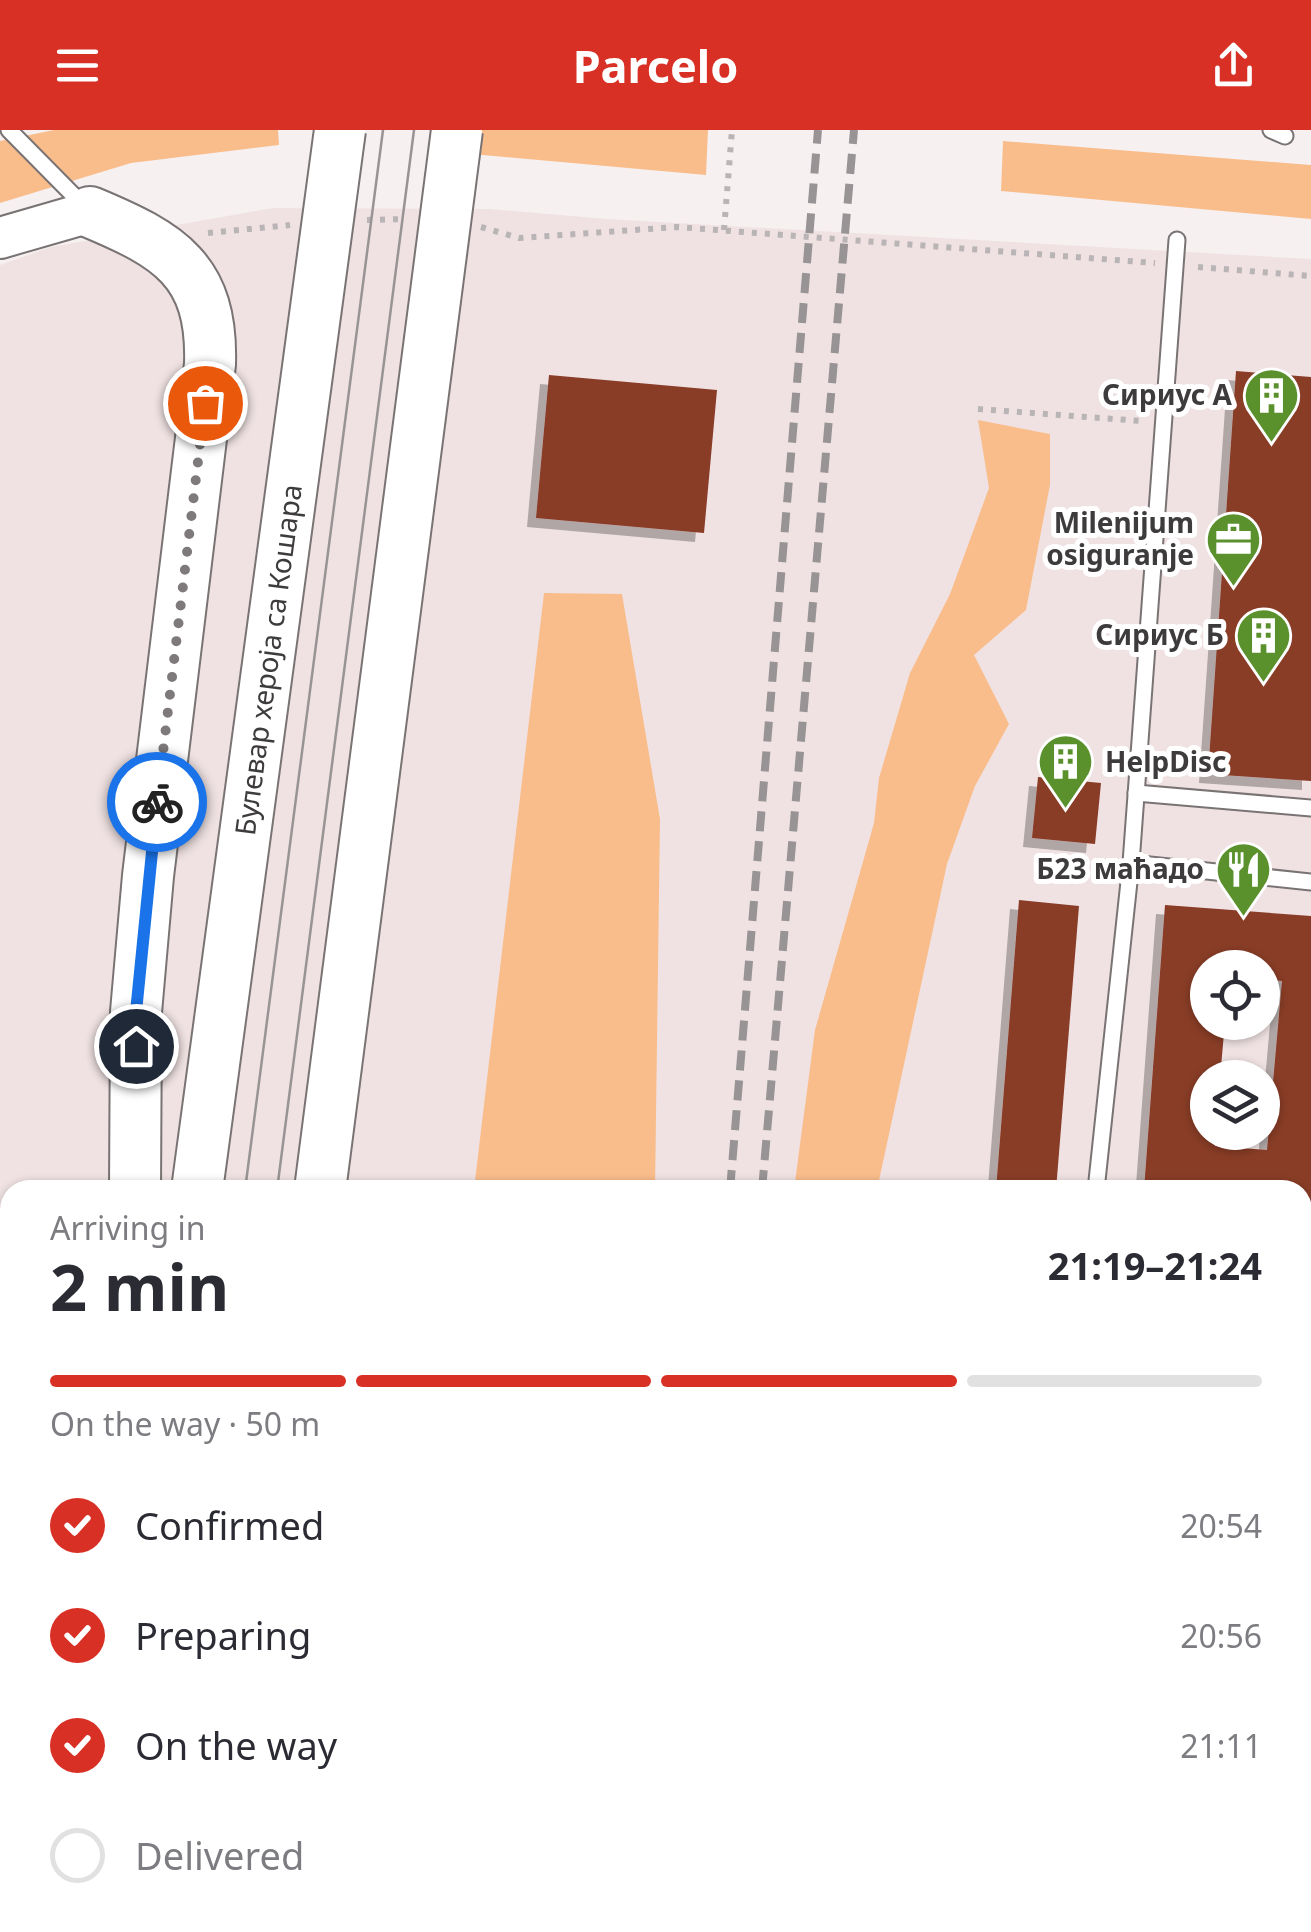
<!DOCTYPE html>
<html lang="en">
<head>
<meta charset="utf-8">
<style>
	body { margin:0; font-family:"Noto Sans",sans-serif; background:#f2f2f3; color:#2b2b33; height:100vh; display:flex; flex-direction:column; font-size:38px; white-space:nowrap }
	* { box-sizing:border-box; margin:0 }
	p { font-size:32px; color:#7c7c81 }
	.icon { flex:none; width:55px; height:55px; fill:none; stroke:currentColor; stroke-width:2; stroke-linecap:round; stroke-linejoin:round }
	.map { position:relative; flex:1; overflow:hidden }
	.drawer { position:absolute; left:0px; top:1050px; width:1312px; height:752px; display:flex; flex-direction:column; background:#fff; border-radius:30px 30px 0 0; box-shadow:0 2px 8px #0004 }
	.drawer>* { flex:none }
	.fabs { position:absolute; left:1190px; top:820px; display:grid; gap:20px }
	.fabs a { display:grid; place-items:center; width:90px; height:90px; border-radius:50%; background:#fff; box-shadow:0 2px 8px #0004; font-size:50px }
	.pin { position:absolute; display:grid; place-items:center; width:85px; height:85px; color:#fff; margin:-42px; border:5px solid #fff; border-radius:50%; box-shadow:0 2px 10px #0007 }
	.courier { position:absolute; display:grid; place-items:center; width:100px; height:100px; margin:-50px; border:8px solid #1a73e8; border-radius:50%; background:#fff; color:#222; box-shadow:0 2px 12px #0007 }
	.headline em { font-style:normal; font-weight:700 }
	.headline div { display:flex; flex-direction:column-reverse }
	.headline { display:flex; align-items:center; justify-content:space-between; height:170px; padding:0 50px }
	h1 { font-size:65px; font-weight:700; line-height:75px }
	.bar { display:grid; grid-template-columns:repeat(4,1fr); gap:15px 10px; align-content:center; height:120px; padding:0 50px }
	.bar i { height:12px; border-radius:8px; background:#e1e1e2 }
	.bar .current { background:#d93025 }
	.bar p { grid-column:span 4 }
	ol { padding:0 50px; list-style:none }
	li { display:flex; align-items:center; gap:30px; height:110px }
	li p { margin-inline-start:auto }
	li .icon { padding:10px; border-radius:50%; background:#d93025; color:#fff; stroke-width:4 }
	li:last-child { color:#7c7c81 }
	li i { width:55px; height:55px; border:5px solid #e1e1e2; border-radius:50% }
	header { display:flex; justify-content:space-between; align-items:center; height:130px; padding:0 50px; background:#d93025; color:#fff; font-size:45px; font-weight:700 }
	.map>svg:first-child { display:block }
</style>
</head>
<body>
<header><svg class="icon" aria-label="menu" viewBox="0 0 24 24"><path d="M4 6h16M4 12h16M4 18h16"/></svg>Parcelo<svg class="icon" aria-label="share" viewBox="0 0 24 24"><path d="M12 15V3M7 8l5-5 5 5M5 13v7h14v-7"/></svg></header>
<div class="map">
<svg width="1311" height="1802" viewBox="0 0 1311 1802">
	<defs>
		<filter id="shadow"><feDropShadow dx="-9" dy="9" stdDeviation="0" flood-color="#0004"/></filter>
	</defs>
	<rect width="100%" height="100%" fill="#f6f0f1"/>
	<path fill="#f0e2e3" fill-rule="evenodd" d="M273 78 490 79 607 89 1311 129V1802H0V135L51 117ZM1208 838H1262V892H1208ZM1208 948H1262V1002H1208ZM10 1060H1302V1792H10Z"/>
	<g fill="#f9bd8c">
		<path d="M54 0H278L279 15 131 33 0 73V11Z"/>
		<path d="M477 0H708L706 45 472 24Z"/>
		<path d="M1003 11 1311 35V89L1001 61Z"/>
		<path d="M978 290 1050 304V355L1026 480 974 525 1009 594 975 656 947 734 877 1060H794L815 900 874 693 879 648 910 543 950 464 989 358Z"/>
		<path d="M544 463 622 464 660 689 655 1060H474Z"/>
		<path d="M10 1571V1715L0 1690V1575Z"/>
		<path d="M283 1793 633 1792V1802H282Z"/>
	</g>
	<g fill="#893c28" fill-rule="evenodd" filter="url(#shadow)">
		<path d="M1236 241 1311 247V651L1208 644Z"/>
		<path d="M549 245 717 260 704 403 536 388Z"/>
		<path d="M1038 647 1101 653 1095 714 1032 708Z"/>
		<path d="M1019 770 1079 776 1056 1060H996Z"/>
		<path d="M1165 775 1311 786V1091L1302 1090V1060H1144ZM1208 838H1262V849L1282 851 1267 1020 1215 1016 1216 1002H1208V948H1220L1225 892H1208Z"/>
		<path d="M1308 1424H1311V1481H1304Z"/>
		<path d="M1302 1562 1311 1563V1802H1116V1792H1302Z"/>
		<path d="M889 1792H977L976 1802 889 1797Z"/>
	</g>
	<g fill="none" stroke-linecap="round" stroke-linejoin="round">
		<defs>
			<g id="service">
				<path d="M9 0 87 79"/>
				<path d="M1271 0 1285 6"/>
				<path d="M1136 663 1311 678"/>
				<path d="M1131 733 1311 752"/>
				<path d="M1096 1060 1131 733 1177 110"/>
				<path d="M1302 1159H1311"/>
				<path d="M1035 1802V1792"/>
			</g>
			<path id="tertiary" d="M0 108 90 82"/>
			<g id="primary">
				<path d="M90 82C169 115 213 140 210 234L148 746 136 882 135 1060"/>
				<path d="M104 1802 105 1792"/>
				<path d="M225 1802 227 1792"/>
			</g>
		</defs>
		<use href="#service" stroke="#797374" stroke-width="19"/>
		<use href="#tertiary" stroke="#797374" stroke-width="44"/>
		<use href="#primary" stroke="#797374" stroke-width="54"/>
		<g stroke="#b9b4b5" stroke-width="6" stroke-dasharray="5 8" stroke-linecap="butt">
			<path d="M367 90 405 89"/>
			<path d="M481 97 519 108 677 97 1155 133"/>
			<path d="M724 100 732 0"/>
			<path d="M208 103 290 95"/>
			<path d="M1198 137 1311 146"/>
			<path d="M978 279 1141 291"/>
			<path d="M0 1724 10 1746"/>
			<path d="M31 1792 36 1802"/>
		</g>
		<use href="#service" stroke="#fff" stroke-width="15"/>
		<use href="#tertiary" stroke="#fff" stroke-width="40"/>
		<use href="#primary" stroke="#fff" stroke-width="50"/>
		<g stroke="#989495" stroke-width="2.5">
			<path d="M245 1060 383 0"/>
			<path d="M277 1060 414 0"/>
			<path d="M149 1802 150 1792"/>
			<path d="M180 1802 182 1792"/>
		</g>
		<g stroke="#989495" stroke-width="8" stroke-dasharray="20 10" stroke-linecap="butt">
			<path d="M730 1060 818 0"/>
			<path d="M762 1060 854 0"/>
			<path d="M667 1802 668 1792"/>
			<path d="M701 1802 702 1792"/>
		</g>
		<defs>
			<g id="primary-bridge">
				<path id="s1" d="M197 1060 340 0"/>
				<path d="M320 1060 457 0"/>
			</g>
		</defs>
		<use href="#primary-bridge" stroke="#797374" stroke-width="54" stroke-linecap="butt"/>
		<use href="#primary-bridge" stroke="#fff" stroke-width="50"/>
	</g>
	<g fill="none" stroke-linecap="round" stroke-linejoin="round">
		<path stroke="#7e7a7b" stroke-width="10" stroke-dasharray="0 18" d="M157 672 205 273"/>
		<path stroke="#1a73e8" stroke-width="12" d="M136 916V882L157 672"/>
	</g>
	<defs>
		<symbol id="building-pin" viewBox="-11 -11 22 30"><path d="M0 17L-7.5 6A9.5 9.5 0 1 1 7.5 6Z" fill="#5a912c" stroke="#fff"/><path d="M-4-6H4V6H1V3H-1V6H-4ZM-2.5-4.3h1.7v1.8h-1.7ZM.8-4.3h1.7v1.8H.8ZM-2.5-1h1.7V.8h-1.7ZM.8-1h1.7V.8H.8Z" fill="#fff"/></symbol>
		<symbol id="office-pin" viewBox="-11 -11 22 30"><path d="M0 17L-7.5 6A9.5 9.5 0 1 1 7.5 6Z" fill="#5a912c" stroke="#fff"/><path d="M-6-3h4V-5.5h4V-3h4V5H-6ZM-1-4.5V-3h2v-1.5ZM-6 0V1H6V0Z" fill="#fff"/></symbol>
		<symbol id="restaurant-pin" viewBox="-11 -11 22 30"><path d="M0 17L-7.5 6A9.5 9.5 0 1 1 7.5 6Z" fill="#5a912c" stroke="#fff"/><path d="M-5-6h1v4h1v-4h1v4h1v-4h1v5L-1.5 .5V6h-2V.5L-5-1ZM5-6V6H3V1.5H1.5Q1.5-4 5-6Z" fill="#fff"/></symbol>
	</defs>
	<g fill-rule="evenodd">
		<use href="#building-pin" x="1240" y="234" width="63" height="86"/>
		<use href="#office-pin" x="1202" y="378" width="63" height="86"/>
		<use href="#building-pin" x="1232" y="474" width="63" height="86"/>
		<use href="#building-pin" x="1034" y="600" width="63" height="86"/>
		<use href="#restaurant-pin" x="1212" y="708" width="63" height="86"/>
	</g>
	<g text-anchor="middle" stroke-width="10" stroke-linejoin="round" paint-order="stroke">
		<g font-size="28" font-weight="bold" fill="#3e3b3c" stroke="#fff" text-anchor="end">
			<text x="1232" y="275">Сириус А</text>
			<text x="1194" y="403">Milenijum<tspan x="1194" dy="32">osiguranje</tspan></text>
			<text x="1224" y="515">Сириус Б</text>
			<text x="1105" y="642" text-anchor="start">HelpDisc</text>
			<text x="1204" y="749">Б23 маћадо</text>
		</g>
		<g font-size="28" fill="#3e3b3c" stroke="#fff">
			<text dy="10" stroke="none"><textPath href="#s1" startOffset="535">Булевар хероја са Кошара</textPath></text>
		</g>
	</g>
</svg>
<div class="fabs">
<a><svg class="icon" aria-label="locate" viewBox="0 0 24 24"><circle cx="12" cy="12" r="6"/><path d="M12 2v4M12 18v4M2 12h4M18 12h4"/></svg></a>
<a><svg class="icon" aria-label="layers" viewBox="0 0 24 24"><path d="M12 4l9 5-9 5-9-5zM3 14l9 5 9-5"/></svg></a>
</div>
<div class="pin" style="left:205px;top:273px;background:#ea580c"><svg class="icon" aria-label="bag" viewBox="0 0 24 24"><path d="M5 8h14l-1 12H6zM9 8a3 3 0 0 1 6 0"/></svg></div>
<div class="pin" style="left:136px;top:916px;background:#1f2937"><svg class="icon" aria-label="home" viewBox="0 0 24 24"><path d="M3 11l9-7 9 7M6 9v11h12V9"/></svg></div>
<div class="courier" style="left:157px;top:672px"><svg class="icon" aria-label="bike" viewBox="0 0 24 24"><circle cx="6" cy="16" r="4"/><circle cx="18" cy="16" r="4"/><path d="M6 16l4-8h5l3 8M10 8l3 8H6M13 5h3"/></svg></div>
<section class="drawer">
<div class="headline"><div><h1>2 min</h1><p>Arriving in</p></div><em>21:19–21:24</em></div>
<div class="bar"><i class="current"></i><i class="current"></i><i class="current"></i><i></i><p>On the way · 50 m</p></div>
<ol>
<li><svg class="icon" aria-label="check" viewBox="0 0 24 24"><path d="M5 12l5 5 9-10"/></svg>Confirmed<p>20:54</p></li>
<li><svg class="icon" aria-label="check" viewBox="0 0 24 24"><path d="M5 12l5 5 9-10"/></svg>Preparing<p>20:56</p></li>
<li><svg class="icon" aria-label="check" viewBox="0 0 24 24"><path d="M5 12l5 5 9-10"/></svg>On the way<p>21:11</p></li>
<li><i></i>Delivered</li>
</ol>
</section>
</div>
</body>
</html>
